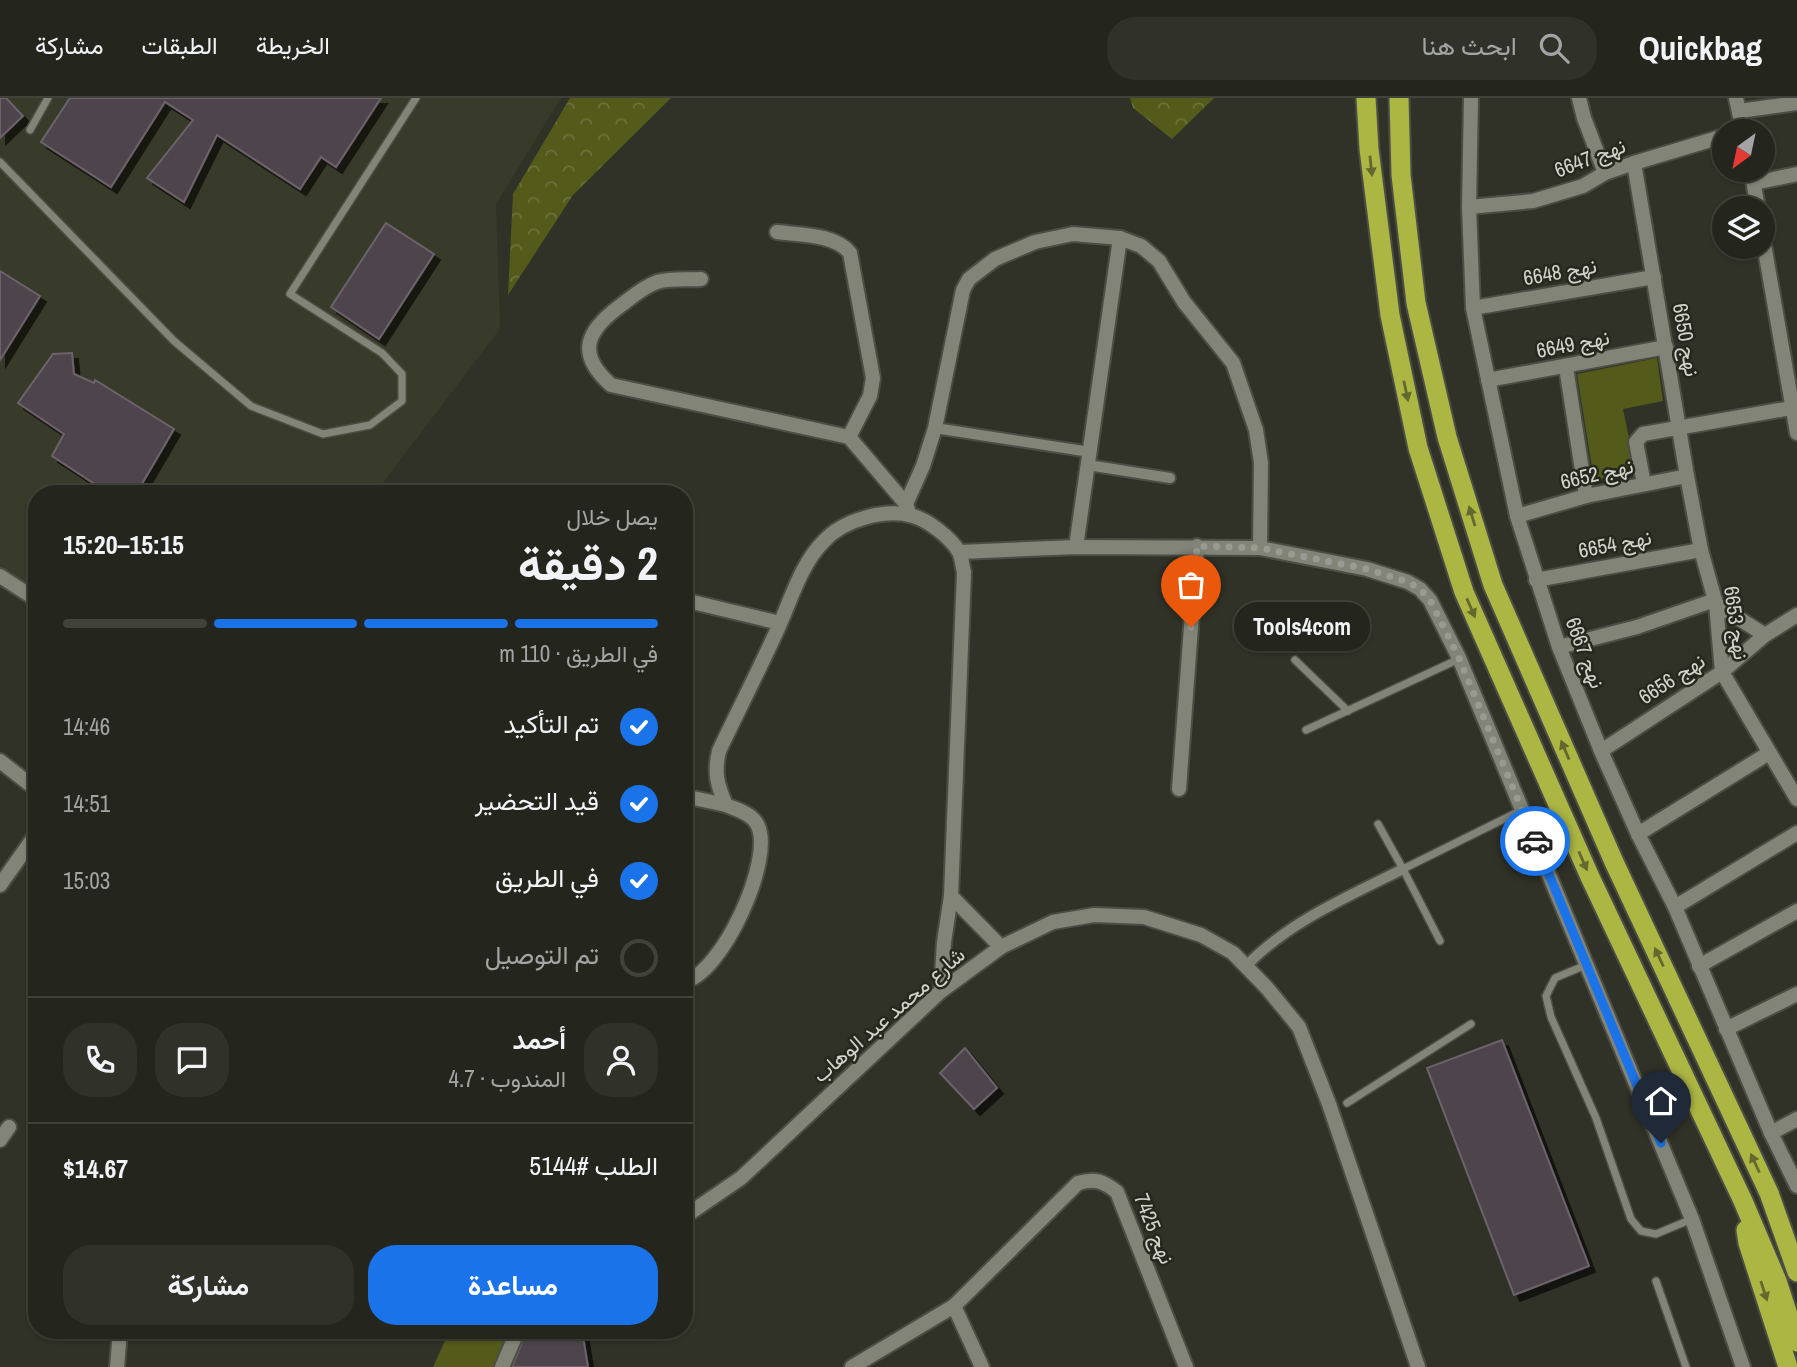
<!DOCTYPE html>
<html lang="ar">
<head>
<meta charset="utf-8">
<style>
	body { margin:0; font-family:"Archivo Narrow",Vazirmatn,sans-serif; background:#30322a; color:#f1f3f6; direction:rtl; height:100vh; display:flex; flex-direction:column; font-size:26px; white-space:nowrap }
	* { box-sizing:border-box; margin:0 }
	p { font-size:23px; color:#a3a5a4 }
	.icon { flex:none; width:38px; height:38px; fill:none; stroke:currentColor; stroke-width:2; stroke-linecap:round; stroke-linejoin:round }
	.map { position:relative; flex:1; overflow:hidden; direction:ltr }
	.side { position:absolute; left:28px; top:387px; width:665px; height:854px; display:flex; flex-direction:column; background:#24261d; border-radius:28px; box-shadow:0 2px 5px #0004,0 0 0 2px #41433b; direction:rtl }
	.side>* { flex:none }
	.needle { width:46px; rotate:213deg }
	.tools { position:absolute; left:1712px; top:21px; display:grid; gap:14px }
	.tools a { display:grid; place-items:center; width:63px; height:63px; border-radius:50%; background:#24261d; box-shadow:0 2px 5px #0004,0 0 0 2px #41433b; font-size:35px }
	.pin { position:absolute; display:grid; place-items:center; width:60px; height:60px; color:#fff; margin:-72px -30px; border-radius:50% 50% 50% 0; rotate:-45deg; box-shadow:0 0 7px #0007 }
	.pin .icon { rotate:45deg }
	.courier { position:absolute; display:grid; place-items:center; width:70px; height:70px; margin:-35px; border:5px solid #1a73e8; border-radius:50%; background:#fff; color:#222; box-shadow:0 2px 9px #0007 }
	.bubble { position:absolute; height:49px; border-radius:24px; background:#24261d; box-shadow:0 2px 5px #0004,0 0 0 2px #41433b; font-size:23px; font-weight:700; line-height:49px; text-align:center; direction:rtl }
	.headline em { font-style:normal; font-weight:700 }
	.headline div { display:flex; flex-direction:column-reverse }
	.headline { display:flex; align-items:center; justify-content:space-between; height:119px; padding:0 35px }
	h1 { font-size:46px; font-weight:700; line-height:52px }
	.bar { display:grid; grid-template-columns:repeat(4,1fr); gap:10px 7px; align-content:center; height:84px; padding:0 35px }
	.bar i { height:9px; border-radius:5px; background:#41433b }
	.bar .current { background:#1a73e8 }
	.bar p { grid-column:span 4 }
	.line { display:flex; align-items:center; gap:18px; padding:0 35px; border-top:2px solid #41433b }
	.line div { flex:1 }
	.round { display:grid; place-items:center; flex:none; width:74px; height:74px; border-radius:28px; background:#30322a }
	ol { padding:0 35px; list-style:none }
	li { display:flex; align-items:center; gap:21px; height:77px }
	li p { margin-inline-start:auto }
	li .icon { padding:7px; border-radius:50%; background:#1a73e8; color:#fff; stroke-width:4 }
	li:last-child { color:#a3a5a4 }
	li i { width:38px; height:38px; border:4px solid #41433b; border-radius:50% }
	.primary-button { display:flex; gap:14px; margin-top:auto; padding:14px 35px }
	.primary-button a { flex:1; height:80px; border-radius:28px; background:#1a73e8; color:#fff; font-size:28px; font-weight:700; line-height:80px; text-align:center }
	.primary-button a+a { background:#30322a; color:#f1f3f6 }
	header { display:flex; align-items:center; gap:42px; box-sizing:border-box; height:98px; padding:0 35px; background:#24261d; border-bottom:2px solid #41433b }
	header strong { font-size:33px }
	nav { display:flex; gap:38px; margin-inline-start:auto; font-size:24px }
	.search { width:490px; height:63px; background:#30322a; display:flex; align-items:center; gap:18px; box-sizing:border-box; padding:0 24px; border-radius:28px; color:#a3a5a4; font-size:26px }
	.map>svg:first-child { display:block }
</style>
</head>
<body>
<header>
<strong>Quickbag</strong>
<div class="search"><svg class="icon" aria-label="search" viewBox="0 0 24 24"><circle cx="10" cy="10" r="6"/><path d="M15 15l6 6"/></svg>ابحث هنا</div>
<nav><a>الخريطة</a><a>الطبقات</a><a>مشاركة</a></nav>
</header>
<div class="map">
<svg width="1797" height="1269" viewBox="0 0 1797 1269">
	<defs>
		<pattern id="forest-crowns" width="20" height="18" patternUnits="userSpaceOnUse" patternTransform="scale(1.75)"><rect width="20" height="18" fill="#545a1a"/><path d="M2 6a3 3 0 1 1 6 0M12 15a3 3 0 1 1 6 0" fill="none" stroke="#6c713a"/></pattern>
		<filter id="shadow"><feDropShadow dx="6" dy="6" stdDeviation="0" flood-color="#0009"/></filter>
	</defs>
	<rect width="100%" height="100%" fill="#303227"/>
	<path fill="#383b29" d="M0 0H561L496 106 500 231 375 395 37 396V493L0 469Z"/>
	<g fill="#545a1a">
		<path d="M1657 260 1663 303 1623 311 1636 374 1594 382 1577 276Z"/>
		<path d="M450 1232H521L505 1269H433Z"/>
	</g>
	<g fill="url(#forest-crowns)">
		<path d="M570 0H671L573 97 508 197 513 96Z"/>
		<path d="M1130 0H1214L1172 41 1133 10Z"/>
	</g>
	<g fill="#4e444c" stroke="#6d626b" stroke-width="2" filter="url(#shadow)">
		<path d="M0 0H6L23 18 0 40Z"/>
		<path d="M70 0H381L336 69 321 59 300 91 217 37 184 104 147 80 193 22 165 4 111 89 41 44Z"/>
		<path d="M386 125 434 156 379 241 331 209Z"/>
		<path d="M0 173 40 198 0 262Z"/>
		<path d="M72 255 74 276 94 285 95 282 174 331 136 396H110L52 358 64 336 18 305 53 256Z"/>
		<path d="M1502 942 1589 1168 1514 1197 1427 970Z"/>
		<path d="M965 950 997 990 974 1011 940 975Z"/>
		<path d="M527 1232H582L588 1269H512Z"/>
	</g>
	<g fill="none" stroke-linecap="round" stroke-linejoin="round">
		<defs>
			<g id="service">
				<path d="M30 32 48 0"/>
				<path d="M0 64 174 243 251 308 323 336 370 327 402 303V276L382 255 290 196 416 0"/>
				<path d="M1295 562 1348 613"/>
				<path d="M1306 632 1459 561"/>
				<path d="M1378 726 1403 771"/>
				<path d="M1440 843 1403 771 1522 712"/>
				<path d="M1586 867 1555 880 1546 898 1551 919 1596 1020 1631 1121 1641 1133 1656 1136 1692 1121"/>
				<path d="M1347 1005 1471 926"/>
				<path d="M1656 1183 1686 1269"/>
			</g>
			<g id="pedestrian">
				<path d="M935 330 1090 354"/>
				<path d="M1088 367 1170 380"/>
				<path d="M1247 867C1290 823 1349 798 1403 771"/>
			</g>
			<g id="minor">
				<path d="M1471 0 1469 109 1473 210 1517 418 1559 549 1601 653 1638 736 1675 809 1771 1035 1797 1088"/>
				<path d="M1579 0 1584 20 1605 75"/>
				<path d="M1739 13 1797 5"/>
				<path d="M1634 65 1687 378 1701 452 1716 506 1722 574 1797 701"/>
				<path d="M1754 85 1797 76"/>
				<path d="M1469 109 1533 103 1583 88 1605 75 1634 65 1724 38"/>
				<path d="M777 134C800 137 835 136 850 155L873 280 870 298 849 339"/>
				<path d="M701 181C687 182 671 180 657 184 643 189 632 199 620 208 586 233 576 256 611 287L849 339 906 406 908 412"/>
				<path d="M1473 210 1654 179"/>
				<path d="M1566 269 1586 398"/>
				<path d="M1488 282 1666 249"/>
				<path d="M1644 386 1636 344 1643 336 1797 309"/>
				<path d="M906 406 923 368 935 330 963 192 969 181 995 161 1035 144 1073 136 1120 140 1141 148 1159 163 1184 204 1233 265 1256 332 1261 365 1260 450"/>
				<path d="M1517 418 1586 398 1687 378"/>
				<path d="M1076 449 1120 140"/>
				<path d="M960 454 1076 449 1260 450 1367 471 1408 484 1420 491 1430 502 1459 560 1692 1121 1743 1269"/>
				<path d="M0 478 37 502"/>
				<path d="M1536 482 1701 452"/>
				<path d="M684 502 780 525"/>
				<path d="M1716 506 1765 537"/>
				<path d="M1559 549 1637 529 1715 502"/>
				<path d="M1601 653 1722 574 1765 537 1797 517"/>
				<path d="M1179 691 1197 448"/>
				<path d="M684 698 726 707"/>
				<path d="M1638 736 1769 655"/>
				<path d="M0 787 37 735"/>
				<path d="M951 798 1001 849"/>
				<path d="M1675 809 1797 735"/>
				<path d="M1699 868 1797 813"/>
				<path d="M684 883C721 878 776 759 757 726 751 715 737 712 726 707 717 687 714 674 719 653 739 611 760 570 779 528 792 499 801 466 824 443 843 422 885 410 913 418 928 422 951 440 959 454 962 459 962 468 964 474L951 798 944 844 941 893"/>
				<path d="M1726 931 1797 896"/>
				<path d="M1771 1035 1797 1021"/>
				<path d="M0 1042 9 1029"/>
				<path d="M954 1208 982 1269"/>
				<path d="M117 1269 120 1232"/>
				<path d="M502 1269 518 1232"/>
				<path d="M852 1269 954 1208 1078 1085C1095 1080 1103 1083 1117 1094L1186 1269"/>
			</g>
			<g id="tertiary">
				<path d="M1736 0 1743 33"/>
				<path d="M1751 72 1758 110"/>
				<path d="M1762 135 1797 335"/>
				<path d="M0 663 37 692"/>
				<path d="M684 1119 741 1080 941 893 1001 849 1053 824 1094 817 1144 819 1201 837 1233 855 1267 890 1299 929 1329 1006 1418 1269"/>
			</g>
			<g id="trunk">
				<path d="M1366 0 1369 51 1390 217 1418 350 1464 494 1590 779 1743 1103 1777 1183 1797 1244"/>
				<path d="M1399 0 1401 77 1416 205 1447 339 1493 487 1614 764 1769 1095 1797 1174"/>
				<path d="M1746 1132 1748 1145 1788 1269"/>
			</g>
		</defs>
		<use href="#service" stroke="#4c4e45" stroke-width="10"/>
		<use href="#pedestrian" stroke="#4c4e45" stroke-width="14"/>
		<use href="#minor" stroke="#4c4e45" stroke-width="18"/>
		<use href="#tertiary" stroke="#4c4e45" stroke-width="18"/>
		<use href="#trunk" stroke="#4c4e45" stroke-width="23"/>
		<use href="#service" stroke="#818477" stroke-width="7"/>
		<use href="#pedestrian" stroke="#818477" stroke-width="10"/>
		<use href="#minor" stroke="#818477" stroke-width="14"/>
		<use href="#tertiary" stroke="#818477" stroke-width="14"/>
		<use href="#trunk" stroke="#acb643" stroke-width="19"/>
	</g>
	<defs><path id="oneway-solid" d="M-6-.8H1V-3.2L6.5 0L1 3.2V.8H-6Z" transform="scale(1.75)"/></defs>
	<g fill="#63682e">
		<use href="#oneway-solid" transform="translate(1371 68) rotate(84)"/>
		<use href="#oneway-solid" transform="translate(1406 293) rotate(78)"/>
		<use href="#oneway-solid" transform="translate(1472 418) rotate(-107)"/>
		<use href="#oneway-solid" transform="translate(1471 510) rotate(66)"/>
		<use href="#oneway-solid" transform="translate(1565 652) rotate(-113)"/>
		<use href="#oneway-solid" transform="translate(1583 763) rotate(66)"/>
		<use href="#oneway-solid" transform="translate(1659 859) rotate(-115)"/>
		<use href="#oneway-solid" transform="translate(1755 1065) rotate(-115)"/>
		<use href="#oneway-solid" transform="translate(1764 1193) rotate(72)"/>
	</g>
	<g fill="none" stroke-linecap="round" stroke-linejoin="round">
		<path stroke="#999b92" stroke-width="7" stroke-dasharray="0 12.6" d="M1191 529 1197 448 1260 450 1367 471 1408 484 1420 491 1430 502 1459 560 1535 743"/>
		<path stroke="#1a73e8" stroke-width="9" d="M1535 743 1661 1045"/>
	</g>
	<g text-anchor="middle" stroke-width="5" stroke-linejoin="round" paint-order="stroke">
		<g font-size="21" fill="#d2d3cc" stroke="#27281d">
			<text transform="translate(1590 60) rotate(-21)" y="7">نهج 6647</text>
			<text transform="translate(1560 174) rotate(-10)" y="7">نهج 6648</text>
			<text transform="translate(1686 242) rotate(80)" y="7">نهج 6650</text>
			<text transform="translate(1573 246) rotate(-11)" y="7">نهج 6649</text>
			<text transform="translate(1597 376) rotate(-13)" y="7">نهج 6652</text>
			<text transform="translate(1615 446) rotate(-11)" y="7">نهج 6654</text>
			<text transform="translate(1736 525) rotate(82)" y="7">نهج 6653</text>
			<text transform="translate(1585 555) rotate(69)" y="7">نهج 6667</text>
			<text transform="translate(1672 581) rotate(-33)" y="7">نهج 6656</text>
			<text transform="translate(889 917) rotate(-41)" y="7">شارع محمد عبد الوهاب</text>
			<text transform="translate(1154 1131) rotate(68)" y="7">نهج 7425</text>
		</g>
	</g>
</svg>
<div class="tools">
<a><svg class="needle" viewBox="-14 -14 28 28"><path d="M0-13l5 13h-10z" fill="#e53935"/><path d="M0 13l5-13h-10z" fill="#a3a5a4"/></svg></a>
<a><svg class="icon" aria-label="layers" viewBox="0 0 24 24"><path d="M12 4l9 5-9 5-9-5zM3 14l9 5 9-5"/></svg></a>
</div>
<div class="pin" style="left:1191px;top:529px;background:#ea580c"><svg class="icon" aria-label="bag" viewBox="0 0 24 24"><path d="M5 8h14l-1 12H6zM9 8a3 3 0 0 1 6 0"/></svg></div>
<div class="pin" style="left:1661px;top:1045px;background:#1f2937"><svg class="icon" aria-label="home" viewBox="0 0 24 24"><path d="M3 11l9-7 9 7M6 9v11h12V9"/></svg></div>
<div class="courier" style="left:1535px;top:743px"><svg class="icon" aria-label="car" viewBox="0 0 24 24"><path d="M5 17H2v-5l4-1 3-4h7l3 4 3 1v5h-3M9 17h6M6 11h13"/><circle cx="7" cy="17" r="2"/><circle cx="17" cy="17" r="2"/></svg></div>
<div class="bubble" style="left:1234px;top:504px;width:136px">Tools4com</div>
<section class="side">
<div class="headline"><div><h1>2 دقيقة</h1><p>يصل خلال</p></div><em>15:15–15:20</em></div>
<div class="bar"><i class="current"></i><i class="current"></i><i class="current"></i><i></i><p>في الطريق · 110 m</p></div>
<ol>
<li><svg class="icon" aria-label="check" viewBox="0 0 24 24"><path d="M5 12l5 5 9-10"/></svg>تم التأكيد<p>14:46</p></li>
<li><svg class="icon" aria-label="check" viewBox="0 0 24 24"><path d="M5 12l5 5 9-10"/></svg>قيد التحضير<p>14:51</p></li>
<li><svg class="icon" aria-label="check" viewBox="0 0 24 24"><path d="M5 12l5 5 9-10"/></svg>في الطريق<p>15:03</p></li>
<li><i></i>تم التوصيل</li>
</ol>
<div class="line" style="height:126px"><a class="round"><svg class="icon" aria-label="person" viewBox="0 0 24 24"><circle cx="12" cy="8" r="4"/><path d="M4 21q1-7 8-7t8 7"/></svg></a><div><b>أحمد</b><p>المندوب · 4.7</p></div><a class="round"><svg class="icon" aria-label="chat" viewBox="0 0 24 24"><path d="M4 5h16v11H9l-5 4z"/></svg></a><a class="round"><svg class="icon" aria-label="phone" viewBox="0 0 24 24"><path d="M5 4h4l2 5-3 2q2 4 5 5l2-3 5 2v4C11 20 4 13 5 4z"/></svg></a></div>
<div class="line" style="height:91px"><div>الطلب #5144</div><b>$14.67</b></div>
<div class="primary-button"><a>مساعدة</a><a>مشاركة</a></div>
</section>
</div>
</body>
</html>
